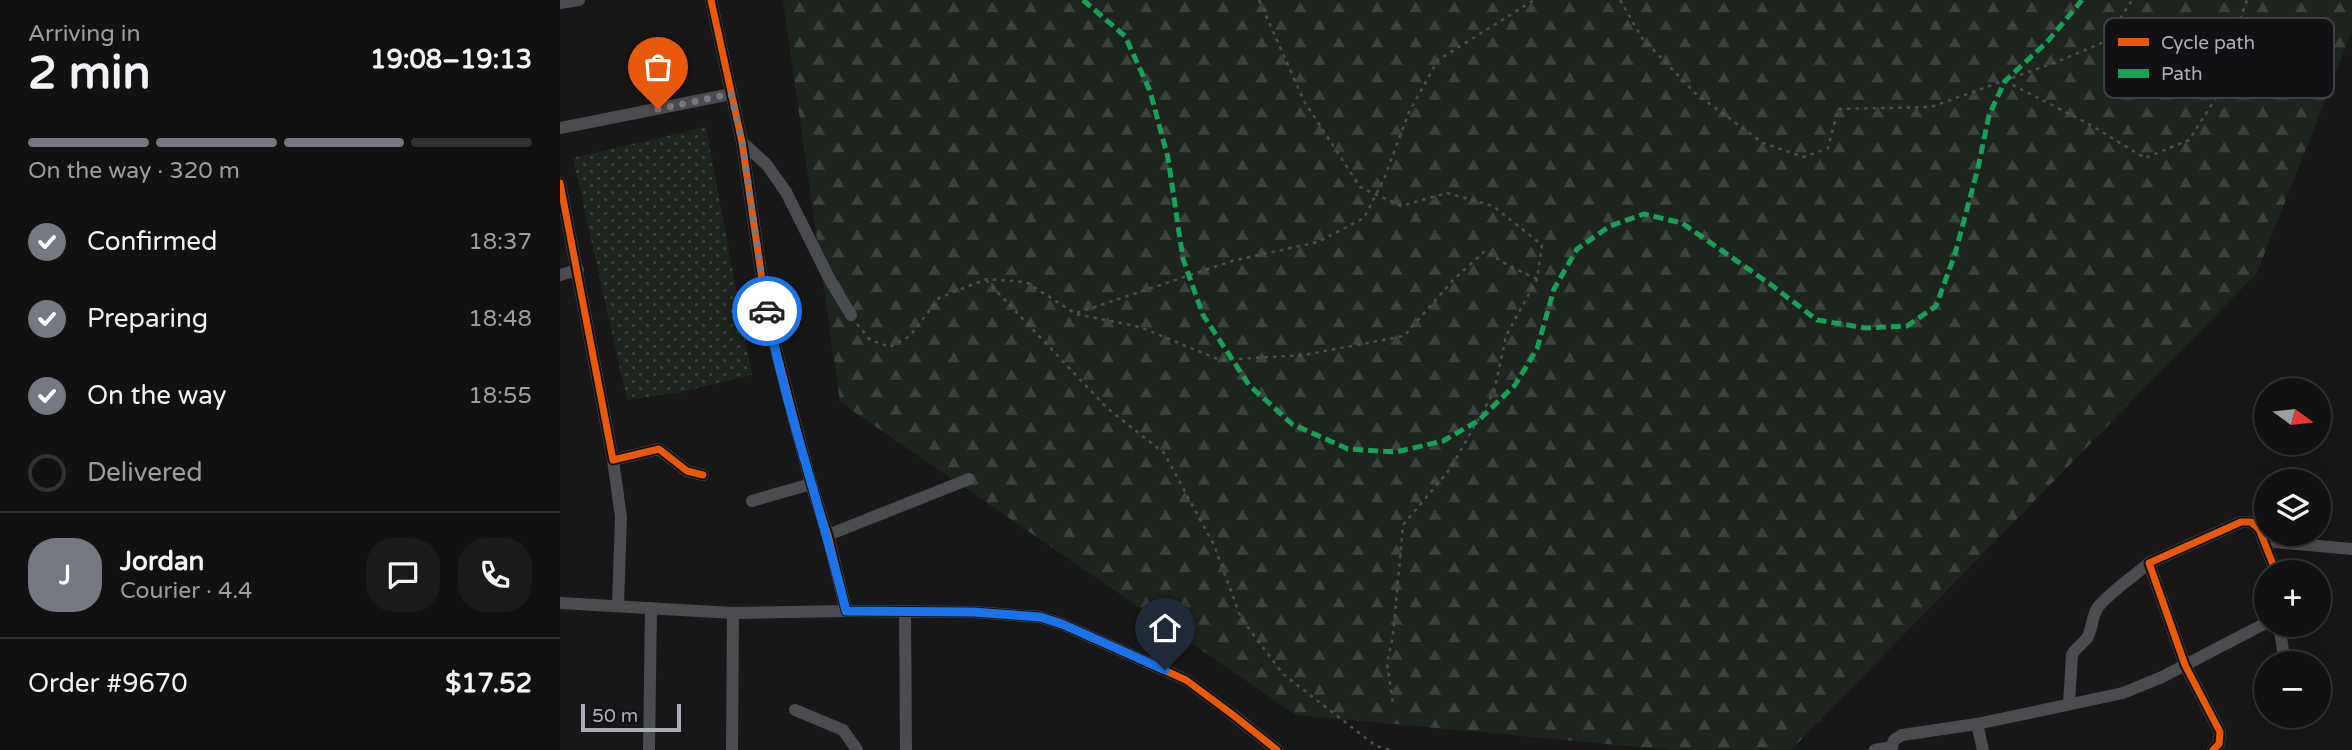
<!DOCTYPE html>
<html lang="en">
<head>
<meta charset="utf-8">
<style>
	body { margin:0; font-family:"Varela Round",sans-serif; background:#1a1a1a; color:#f1f3f6; height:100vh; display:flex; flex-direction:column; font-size:26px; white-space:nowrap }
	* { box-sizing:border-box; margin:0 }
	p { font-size:23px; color:#9c9d9f }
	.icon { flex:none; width:38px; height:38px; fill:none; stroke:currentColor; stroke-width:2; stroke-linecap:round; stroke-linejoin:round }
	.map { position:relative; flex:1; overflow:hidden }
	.details { display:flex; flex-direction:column; background:#111; width:560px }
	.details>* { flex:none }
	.needle { width:46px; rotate:105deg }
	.fabs { position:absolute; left:1694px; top:378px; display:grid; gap:14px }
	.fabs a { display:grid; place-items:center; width:77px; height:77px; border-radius:50%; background:#111; box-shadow:0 7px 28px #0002,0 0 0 2px #303131; font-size:35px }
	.scale { position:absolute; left:21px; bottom:18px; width:100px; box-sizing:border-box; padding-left:7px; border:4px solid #a8adb8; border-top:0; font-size:19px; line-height:24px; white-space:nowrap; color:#a8adb8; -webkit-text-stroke:5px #111113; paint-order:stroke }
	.pin { position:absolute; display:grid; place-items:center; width:60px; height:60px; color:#fff; margin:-72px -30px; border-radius:50% 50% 50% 0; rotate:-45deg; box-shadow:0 0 7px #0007 }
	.pin .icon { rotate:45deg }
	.courier { position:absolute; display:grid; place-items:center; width:70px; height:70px; margin:-35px; border:5px solid #1a73e8; border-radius:50%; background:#fff; color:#222; box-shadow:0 2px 9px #0007 }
	.headline em { font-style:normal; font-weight:700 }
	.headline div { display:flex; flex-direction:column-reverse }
	.headline { display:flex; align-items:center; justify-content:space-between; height:119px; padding:0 28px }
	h1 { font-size:46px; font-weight:700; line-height:52px }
	.bar { display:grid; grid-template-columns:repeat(4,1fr); gap:10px 7px; align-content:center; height:84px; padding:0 28px }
	.bar i { height:9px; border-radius:5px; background:#303131 }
	.bar .on { background:#757880 }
	.bar p { grid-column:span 4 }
	.line { display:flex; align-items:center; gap:18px; padding:0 28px; border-top:2px solid #303131 }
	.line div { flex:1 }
	.round { display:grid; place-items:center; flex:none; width:74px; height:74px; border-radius:28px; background:#1a1a1a }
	ol { padding:0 28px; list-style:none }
	li { display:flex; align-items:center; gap:21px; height:77px }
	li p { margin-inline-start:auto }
	li .icon { padding:7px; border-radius:50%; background:#757880; color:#fff; stroke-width:4 }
	li:last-child { color:#9c9d9f }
	li i { width:38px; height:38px; border:4px solid #303131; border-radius:50% }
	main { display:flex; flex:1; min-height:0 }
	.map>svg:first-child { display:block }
</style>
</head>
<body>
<main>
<section class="details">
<div class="headline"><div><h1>2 min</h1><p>Arriving in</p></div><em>19:08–19:13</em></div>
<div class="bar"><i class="on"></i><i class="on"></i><i class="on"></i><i></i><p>On the way · 320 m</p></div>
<ol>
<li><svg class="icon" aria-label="check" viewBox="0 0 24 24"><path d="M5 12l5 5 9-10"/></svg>Confirmed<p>18:37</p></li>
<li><svg class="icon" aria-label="check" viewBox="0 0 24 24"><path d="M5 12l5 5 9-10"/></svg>Preparing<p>18:48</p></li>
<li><svg class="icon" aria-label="check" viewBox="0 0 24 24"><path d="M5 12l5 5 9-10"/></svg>On the way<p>18:55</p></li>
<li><i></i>Delivered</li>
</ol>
<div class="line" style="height:126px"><b class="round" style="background:#757880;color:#fff">J</b><div><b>Jordan</b><p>Courier · 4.4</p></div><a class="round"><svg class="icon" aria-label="chat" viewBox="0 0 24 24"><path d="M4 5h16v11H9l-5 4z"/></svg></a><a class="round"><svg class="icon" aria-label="phone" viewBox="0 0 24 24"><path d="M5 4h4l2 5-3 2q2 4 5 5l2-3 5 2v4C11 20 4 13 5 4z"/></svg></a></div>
<div class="line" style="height:91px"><div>Order #9670</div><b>$17.52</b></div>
</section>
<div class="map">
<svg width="1792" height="750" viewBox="0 0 1792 750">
	<defs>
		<pattern id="grass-dots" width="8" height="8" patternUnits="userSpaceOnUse" patternTransform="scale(1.75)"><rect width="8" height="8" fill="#1d241e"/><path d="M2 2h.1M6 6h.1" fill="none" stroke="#3b413d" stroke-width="1.8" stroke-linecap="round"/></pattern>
		<pattern id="forest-firs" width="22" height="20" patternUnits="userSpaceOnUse" patternTransform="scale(1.75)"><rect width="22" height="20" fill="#1d241e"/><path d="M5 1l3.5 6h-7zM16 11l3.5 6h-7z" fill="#3b413d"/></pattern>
	</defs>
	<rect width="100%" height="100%" fill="#171717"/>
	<path fill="url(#grass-dots)" d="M146 127 192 375 121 392 67 400 13 158Z"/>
	<path fill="url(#forest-firs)" d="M223 0H1792V31L1697 273 1231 750H1113L736 715 280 402Z"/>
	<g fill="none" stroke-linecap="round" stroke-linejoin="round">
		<g stroke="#4d4e52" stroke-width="2.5" stroke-dasharray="3.5 5" stroke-linecap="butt">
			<path d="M699 0 744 101 800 187 841 206 887 193 933 206 982 245 977 279 946 336 934 392 890 469 843 525 833 636 827 664 833 703"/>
			<path d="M1060 0 1082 38 1135 93 1203 143 1244 157 1268 148 1278 109 1371 107 1499 61 1546 41 1572 0"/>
			<path d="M1445 81 1527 123 1585 158 1629 140 1663 87 1675 33 1687 0"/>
			<path d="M426 280 547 408 604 453 654 545 681 618 723 674 816 746 831 750"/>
			<path d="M517 313 672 261 758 242 804 218 824 179 849 112 878 60 974 0"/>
			<path d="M297 324 310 340 330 347 350 336 379 298 426 279 466 282 516 314 580 327 660 360 744 355 844 336 894 279 925 251 949 266 977 279"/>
		</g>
		<g stroke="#4b4c50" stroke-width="12">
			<path d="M151 0 182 142 207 314 251 484 268 535 286 611 413 612 480 617 502 624 626 680 673 715 717 750"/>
			<path d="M0 3 19 0"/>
			<path d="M0 128 171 94"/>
			<path d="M182 142 207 165 226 192 270 280 291 315"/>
			<path d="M0 183 53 460 99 449 127 471 143 475"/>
			<path d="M0 275 18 270"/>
			<path d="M53 460 61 517 58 605"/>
			<path d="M192 501 251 484"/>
			<path d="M268 535 409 479"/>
			<path d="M1704 541 1792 549"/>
			<path d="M0 603 173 613 286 611"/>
			<path d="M345 612 346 750"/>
			<path d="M1719 625 1725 663"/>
			<path d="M1509 704 1512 655C1516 647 1522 645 1527 638 1533 629 1531 617 1538 607 1551 591 1573 577 1589 563"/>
			<path d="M235 710 283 730 297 750"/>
			<path d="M1417 724 1563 693 1602 677 1706 623"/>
			<path d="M89 750 91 608"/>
			<path d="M172 750 173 613"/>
			<path d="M1315 750 1332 747"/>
			<path d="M1331 750 1334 740 1342 735 1417 724 1423 750"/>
			<path d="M1653 750 1659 744 1660 732 1625 665 1589 563 1681 522H1691L1699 529 1716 572"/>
		</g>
		<path stroke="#1a9f57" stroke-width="5" stroke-dasharray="10 5" stroke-linecap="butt" d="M523 0 565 36 590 91 608 158 623 259 643 315 689 385 732 424 788 449 836 452 883 441 918 421 955 385 977 349 994 289 1017 249 1050 226 1084 214 1122 223 1210 284 1257 320 1306 328 1347 326 1376 306 1395 254 1418 168 1429 115 1445 81 1487 42 1522 0"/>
		<defs>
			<g id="cycleway">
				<path d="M151 0 182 142 207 314 251 484 268 535 286 611 413 612 480 617 502 624 626 680 673 715 717 750"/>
				<path d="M0 183 53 460 99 449 127 471 143 475"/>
				<path d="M1653 750 1659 744 1660 732 1625 665 1589 563 1681 522H1691L1699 529 1716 572"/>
			</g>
		</defs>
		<use href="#cycleway" stroke="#111113" stroke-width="11"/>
		<use href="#cycleway" stroke="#e8590c" stroke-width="7"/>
	</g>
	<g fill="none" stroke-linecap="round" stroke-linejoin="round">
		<path stroke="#757880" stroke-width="7" stroke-dasharray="0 12.6" d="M98 109 171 94 182 142 207 311"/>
		<path stroke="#1a73e8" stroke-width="9" d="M207 311C227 413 262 510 286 611L413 612 480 617 502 624 605 670"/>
	</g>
	<rect x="1544" y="18" width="230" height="80" rx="10" fill="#111113" stroke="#3e4045" stroke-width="2"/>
	<rect x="1558" y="38" width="31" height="8" fill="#e8590c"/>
	<rect x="1558" y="69" width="31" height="9" fill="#1a9f57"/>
	<g font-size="19" fill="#a8adb8">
		<text x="1601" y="49">Cycle path</text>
		<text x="1601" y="80">Path</text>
	</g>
</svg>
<div class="fabs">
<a><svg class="needle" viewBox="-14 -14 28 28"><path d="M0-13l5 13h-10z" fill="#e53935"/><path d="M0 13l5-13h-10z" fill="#9c9d9f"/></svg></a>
<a><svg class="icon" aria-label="layers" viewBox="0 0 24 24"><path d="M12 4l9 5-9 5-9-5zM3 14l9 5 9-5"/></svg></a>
<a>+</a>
<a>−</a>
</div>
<div class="scale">50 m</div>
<div class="pin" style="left:98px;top:109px;background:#ea580c"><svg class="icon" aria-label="bag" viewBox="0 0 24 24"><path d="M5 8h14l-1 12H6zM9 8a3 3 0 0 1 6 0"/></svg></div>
<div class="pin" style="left:605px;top:670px;background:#1f2937"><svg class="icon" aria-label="home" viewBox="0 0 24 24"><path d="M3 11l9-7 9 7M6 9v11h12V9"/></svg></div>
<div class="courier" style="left:207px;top:311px"><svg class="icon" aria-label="car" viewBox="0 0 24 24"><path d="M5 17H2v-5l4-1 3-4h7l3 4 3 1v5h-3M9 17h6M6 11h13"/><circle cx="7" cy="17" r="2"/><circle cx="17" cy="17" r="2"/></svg></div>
</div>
</main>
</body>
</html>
